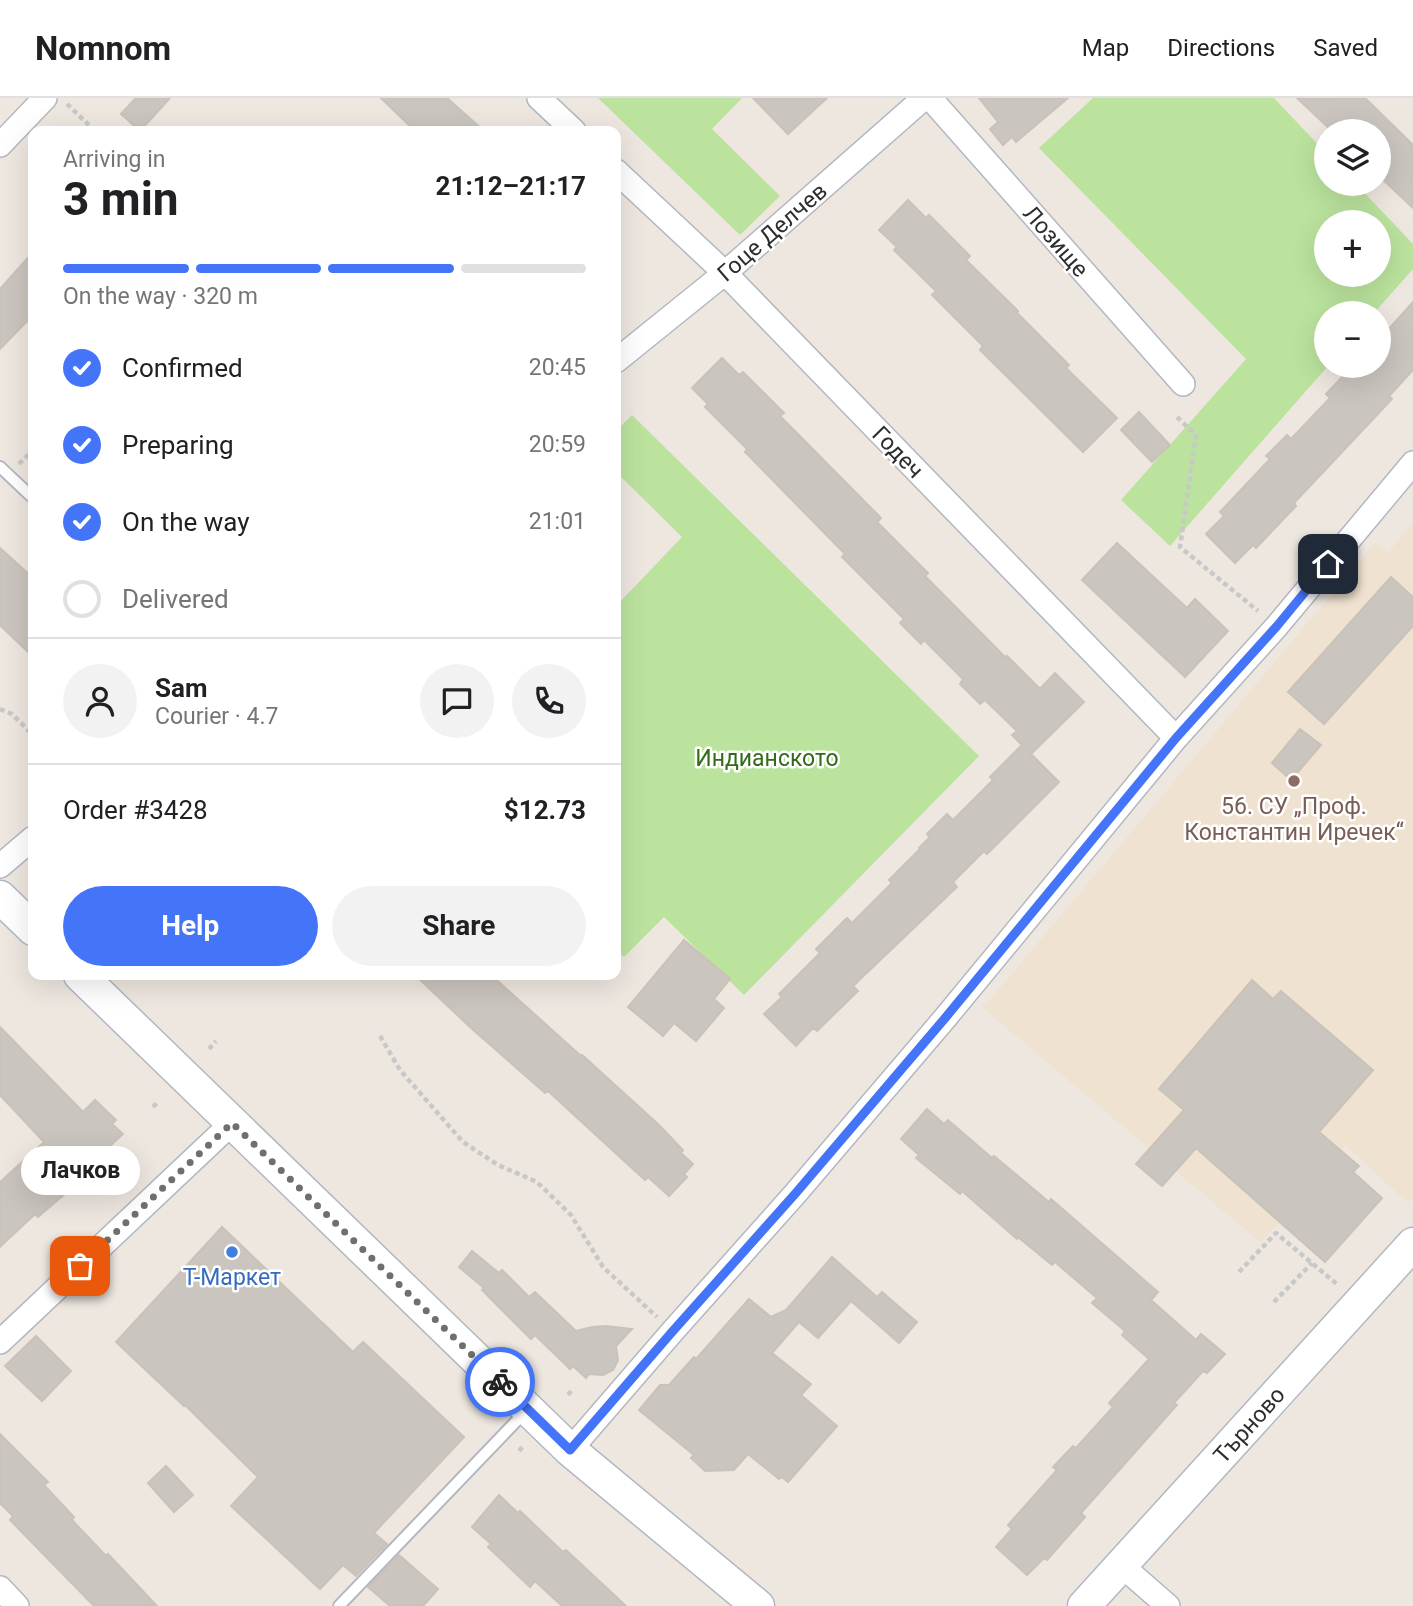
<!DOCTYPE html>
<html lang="en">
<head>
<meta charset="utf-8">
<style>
	body { margin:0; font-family:Roboto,sans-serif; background:#f2f2f2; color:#202124; height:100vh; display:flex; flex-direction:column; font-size:26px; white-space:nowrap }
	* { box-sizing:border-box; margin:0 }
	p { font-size:23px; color:#757577 }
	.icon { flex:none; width:38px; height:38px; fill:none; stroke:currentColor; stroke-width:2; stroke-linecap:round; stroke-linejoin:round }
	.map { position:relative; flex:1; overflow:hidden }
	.side { position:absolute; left:28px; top:28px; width:593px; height:854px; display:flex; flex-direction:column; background:#fff; border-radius:14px; box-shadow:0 7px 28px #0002 }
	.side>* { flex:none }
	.tools { position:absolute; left:1314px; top:21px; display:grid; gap:14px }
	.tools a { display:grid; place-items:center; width:77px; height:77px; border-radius:50%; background:#fff; box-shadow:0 7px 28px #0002; font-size:35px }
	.pin { position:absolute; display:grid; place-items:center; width:60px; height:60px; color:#fff; margin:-30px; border-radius:14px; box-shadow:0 4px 10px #0006 }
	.courier { position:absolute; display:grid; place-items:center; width:70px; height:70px; margin:-35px; border:5px solid #4474f7; border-radius:50%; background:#fff; color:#222; box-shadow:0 2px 9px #0007 }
	.bubble { position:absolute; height:49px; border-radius:24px; background:#fff; box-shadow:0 7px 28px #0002; font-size:23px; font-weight:700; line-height:49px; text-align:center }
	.headline em { font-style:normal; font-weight:700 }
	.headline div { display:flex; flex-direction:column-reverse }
	.headline { display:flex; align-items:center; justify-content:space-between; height:119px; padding:0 35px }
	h1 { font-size:46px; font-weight:700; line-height:52px }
	.bar { display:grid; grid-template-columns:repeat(4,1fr); gap:10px 7px; align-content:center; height:84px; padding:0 35px }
	.bar i { height:9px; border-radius:5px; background:#e0e0e0 }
	.bar .active { background:#4474f7 }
	.bar p { grid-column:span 4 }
	.line { display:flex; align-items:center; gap:18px; padding:0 35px; border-top:2px solid #e0e0e0 }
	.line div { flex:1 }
	.round { display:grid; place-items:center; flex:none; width:74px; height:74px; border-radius:37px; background:#f2f2f2 }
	ol { padding:0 35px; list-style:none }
	li { display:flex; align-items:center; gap:21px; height:77px }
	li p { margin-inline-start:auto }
	li .icon { padding:7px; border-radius:50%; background:#4474f7; color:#fff; stroke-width:4 }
	li:last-child { color:#757577 }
	li i { width:38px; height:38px; border:4px solid #e0e0e0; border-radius:50% }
	.primary-button { display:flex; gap:14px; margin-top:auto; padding:14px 35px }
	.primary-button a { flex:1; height:80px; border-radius:42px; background:#4474f7; color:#fff; font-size:28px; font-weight:700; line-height:80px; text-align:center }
	.primary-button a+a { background:#f2f2f2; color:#202124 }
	header { display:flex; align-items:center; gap:42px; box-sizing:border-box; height:98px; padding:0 35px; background:#fff; border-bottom:2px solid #e0e0e0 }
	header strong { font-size:33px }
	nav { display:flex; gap:38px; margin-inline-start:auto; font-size:24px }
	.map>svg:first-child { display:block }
</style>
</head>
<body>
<header>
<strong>Nomnom</strong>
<nav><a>Map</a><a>Directions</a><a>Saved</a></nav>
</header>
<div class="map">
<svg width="1413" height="1508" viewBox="0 0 1413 1508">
	<rect width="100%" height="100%" fill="#eee7e0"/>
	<path fill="#efe2d0" d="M1413 424V1100L1408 1105 1346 1048 1261 1145 983 910 1375 445 1388 455Z"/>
	<g fill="#bbe39e" fill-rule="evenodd">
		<path d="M598 0H742L712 31 780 98 740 137Z"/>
		<path d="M1093 0H1274L1326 55V86H1356L1413 146V171L1374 215H1326V268H1328L1170 448 1121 402 1246 261 1039 50ZM1379 124V177H1326V124Z"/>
		<path d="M632 317 979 658 744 897 664 819 624 859 616 851V508L682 439 616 374V333Z"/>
	</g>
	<g fill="#cac5be" stroke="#cac2b9" stroke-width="2">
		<path d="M136 0H170L140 33 121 16Z"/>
		<path d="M381 0H447L484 33H415Z"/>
		<path d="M753 0H827L788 36Z"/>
		<path d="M979 0H1068L1016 44 1012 39 1003 47 990 31 998 24Z"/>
		<path d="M1297 0H1365L1413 47V110L1379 78V33H1332Z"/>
		<path d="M908 102 926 120 929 117 970 158 966 162 1018 213 1017 215 1069 267 1066 270 1117 320 1083 354 980 252 983 248 932 197 936 193 894 152 897 149 879 132Z"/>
		<path d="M33 154V217L0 251V191Z"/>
		<path d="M1413 204V272L1389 298 1392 301 1294 405 1296 408 1256 450 1253 447 1235 465 1206 436 1224 418 1220 414 1270 361 1266 358 1287 337 1291 341 1330 300 1326 296 1346 275 1349 279 1360 268H1379V242Z"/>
		<path d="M722 260 739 277 743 274 784 315 780 318 881 420 877 424 928 475 925 478 1006 560 1007 558 1040 591 1055 575 1084 604 1031 656 1059 684 987 756 984 753 953 784 957 789 853 888 858 893 817 933 813 930 796 948 764 916 782 899 779 896 820 855 816 851 847 820 852 825 892 785 889 782 920 751 919 750 930 739 927 736 947 716 953 722 993 682 990 679 1022 647 1012 637 1017 633 985 602 980 606 960 586 963 581 924 542 921 546 900 525 904 521 842 459 845 456 745 354 747 351 705 309 708 306 692 290Z"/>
		<path d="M1139 314 1170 347 1152 364 1121 332Z"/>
		<path d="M1117 445 1187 510 1195 501 1228 533 1185 579 1082 482Z"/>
		<path d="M0 450 31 478 26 484 33 491V559L0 527Z"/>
		<path d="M1391 479 1413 499V528L1324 626 1288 594Z"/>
		<path d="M1300 631 1321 647 1291 682 1272 665Z"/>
		<path d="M684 842 730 881 714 901 724 910 696 943 674 925 663 938 628 909Z"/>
		<path d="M415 877H491L581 958 582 957 659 1027 683 1052 681 1055 693 1066 684 1076 687 1079 669 1098 648 1079 645 1082 548 993 545 995 471 930Z"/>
		<path d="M1252 882 1273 901 1281 893 1373 972 1319 1034 1359 1068 1353 1074 1382 1100 1325 1164 1196 1050 1162 1088 1136 1066 1184 1012 1159 991Z"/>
		<path d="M0 929 83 1014 95 1002 116 1022 112 1026 123 1036 111 1047 113 1051 97 1066 99 1069 82 1085 80 1083 38 1119 35 1116 0 1149V1084L44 1044 0 997Z"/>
		<path d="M927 1011 944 1026 948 1022 992 1060 994 1058 1049 1104 1051 1101 1158 1194 1151 1202 1196 1242 1201 1236 1225 1256 1207 1275 1203 1273 1174 1305 1177 1307 1081 1415 1085 1419 1047 1462 1044 1460 1027 1477 996 1449 1012 1431 1008 1427 1057 1372 1053 1369 1073 1348 1076 1350 1113 1309 1109 1305 1149 1261 1122 1237 1125 1233 1092 1205 1097 1200 1055 1164 1052 1167 1018 1139 1017 1141 962 1093 960 1096 916 1060 919 1057 901 1041Z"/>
		<path d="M222 1129 353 1254 363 1244 464 1339 374 1435 387 1446 356 1478 343 1467 320 1491 231 1408 258 1379 185 1307 184 1308 116 1244Z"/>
		<path d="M472 1153 499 1175 502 1172 529 1199 535 1194 576 1233 592 1229 606 1228 632 1231 616 1248 618 1262 613 1272 603 1277 589 1276 586 1280 573 1268 570 1271 535 1237 531 1241 482 1192 484 1190 459 1169Z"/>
		<path d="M832 1159 877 1199 882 1194 917 1224 899 1245 851 1203 818 1240 799 1224 772 1255 811 1286 801 1297 837 1328 788 1384 782 1379 779 1381 748 1356 734 1372 705 1373 691 1360 694 1357 639 1312 660 1287H669L694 1259 696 1261 749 1201 771 1219 786 1212Z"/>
		<path d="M36 1238 71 1273 42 1303 5 1268Z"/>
		<path d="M0 1336 48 1384 44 1387 74 1419 72 1422 106 1458 108 1456 157 1508H94L10 1422 13 1418 0 1405Z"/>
		<path d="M166 1368 193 1397 174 1414 148 1385Z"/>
		<path d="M499 1397 518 1415 520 1413 563 1454 566 1452 626 1508H562L535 1483 530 1489 488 1449 491 1446 472 1429Z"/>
		<path d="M399 1457 438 1491 423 1508H390L368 1489Z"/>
	</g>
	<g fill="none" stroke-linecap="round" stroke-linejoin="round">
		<defs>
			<g id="lane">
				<path d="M0 369 33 400"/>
				<path d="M339 1508 526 1313"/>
			</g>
			<g id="street">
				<path d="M539 0 574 33"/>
				<path d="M930 0 1183 286"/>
				<path d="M0 47 45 0"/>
				<path d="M616 73 725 175 1176 640"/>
				<path d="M616 263 725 175 924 0"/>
				<path d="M0 768 33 740"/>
				<path d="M0 1244 232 1025"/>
				<path d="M570 1352 672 1234 795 1096 946 919 1176 640 1277 528 1413 365"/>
				<path d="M1121 1467 1168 1508"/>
				<path d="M0 1490 17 1508"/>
			</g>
			<g id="secondary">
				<path d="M0 799 33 831"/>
				<path d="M80 877 570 1352 758 1508"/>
				<path d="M1084 1508 1413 1146"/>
			</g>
		</defs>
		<use href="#lane" stroke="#b3b7c0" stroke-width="14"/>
		<use href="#street" stroke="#b3b7c0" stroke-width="26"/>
		<use href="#secondary" stroke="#b3b7c0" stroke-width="35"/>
		<g stroke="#c8c8c8" stroke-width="4.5" stroke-dasharray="5 3.5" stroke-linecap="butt">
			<path d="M67 6 95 33"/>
			<path d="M1177 319 1196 337 1180 449 1258 513"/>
			<path d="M19 366 33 352"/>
			<path d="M0 611 12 616 33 637"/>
			<path d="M380 938 400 972 463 1044 498 1067 537 1084 571 1117 603 1169 657 1219"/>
			<path d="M209 951 216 943"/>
			<path d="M153 1009 159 1003"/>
			<path d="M1239 1174 1276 1135 1338 1187"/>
			<path d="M1274 1204 1312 1165"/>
			<path d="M568 1297 573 1291"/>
			<path d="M519 1353 524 1347"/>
		</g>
		<use href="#lane" stroke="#fff" stroke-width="10"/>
		<use href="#street" stroke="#fff" stroke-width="23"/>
		<use href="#secondary" stroke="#fff" stroke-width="32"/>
	</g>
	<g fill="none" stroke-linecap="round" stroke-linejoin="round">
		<path stroke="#716e6c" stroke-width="7" stroke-dasharray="0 12.6" d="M80 1168 232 1025 500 1284"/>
		<path stroke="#4474f7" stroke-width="9" d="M500 1284 570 1352 672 1234 795 1096 946 919 1176 640 1277 528 1328 466"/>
	</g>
	<circle fill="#8d6e63" stroke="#fff" stroke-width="2.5" cx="1294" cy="683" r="7"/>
	<circle fill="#3f7fe0" stroke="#fff" stroke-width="2.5" cx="232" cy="1154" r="7"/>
	<g text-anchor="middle" stroke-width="5" stroke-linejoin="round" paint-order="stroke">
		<g font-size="23" fill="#2d2d2d" stroke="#fff">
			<text transform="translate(772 134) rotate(-41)" y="8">Гоце Делчев</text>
			<text transform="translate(1056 143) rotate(49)" y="8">Лозище</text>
			<text transform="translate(898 354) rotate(46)" y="8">Годеч</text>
			<text transform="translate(1249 1327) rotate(-48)" y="8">Търново</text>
		</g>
		<g font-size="23" fill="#336a1c" stroke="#fff">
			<text x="767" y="668">Индианското</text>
		</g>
		<g font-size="23" fill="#785e54" stroke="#fff">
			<text x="1294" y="716">56. СУ „Проф.<tspan x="1294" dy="26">Константин Иречек“</tspan></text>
		</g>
		<g font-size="23" fill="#366cbe" stroke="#fff">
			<text x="232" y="1187">Т-Маркет</text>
		</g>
	</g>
</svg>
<div class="tools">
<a><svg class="icon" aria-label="layers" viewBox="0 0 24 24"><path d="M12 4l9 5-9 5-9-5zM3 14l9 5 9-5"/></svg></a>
<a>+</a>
<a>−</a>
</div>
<div class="pin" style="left:80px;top:1168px;background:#ea580c"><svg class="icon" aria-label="bag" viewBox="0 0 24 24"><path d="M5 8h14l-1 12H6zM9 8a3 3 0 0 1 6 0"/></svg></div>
<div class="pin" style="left:1328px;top:466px;background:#1f2937"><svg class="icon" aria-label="home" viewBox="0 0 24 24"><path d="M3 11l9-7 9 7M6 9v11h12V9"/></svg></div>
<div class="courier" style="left:500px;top:1284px"><svg class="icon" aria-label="bike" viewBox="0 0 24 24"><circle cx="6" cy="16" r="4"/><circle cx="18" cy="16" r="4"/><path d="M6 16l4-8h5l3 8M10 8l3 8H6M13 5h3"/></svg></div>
<div class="bubble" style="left:21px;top:1048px;width:119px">Лачков</div>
<section class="side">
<div class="headline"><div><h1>3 min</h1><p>Arriving in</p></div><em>21:12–21:17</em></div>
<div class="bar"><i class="active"></i><i class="active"></i><i class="active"></i><i></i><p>On the way · 320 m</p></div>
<ol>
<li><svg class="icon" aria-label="check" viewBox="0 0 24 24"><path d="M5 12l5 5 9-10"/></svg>Confirmed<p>20:45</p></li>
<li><svg class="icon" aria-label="check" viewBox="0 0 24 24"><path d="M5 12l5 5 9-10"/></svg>Preparing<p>20:59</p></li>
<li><svg class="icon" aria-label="check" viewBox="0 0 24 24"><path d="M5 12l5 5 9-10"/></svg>On the way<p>21:01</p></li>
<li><i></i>Delivered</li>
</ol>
<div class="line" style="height:126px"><a class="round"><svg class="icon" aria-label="person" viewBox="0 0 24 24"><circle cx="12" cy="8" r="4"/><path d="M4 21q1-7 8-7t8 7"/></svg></a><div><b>Sam</b><p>Courier · 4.7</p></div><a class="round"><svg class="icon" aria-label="chat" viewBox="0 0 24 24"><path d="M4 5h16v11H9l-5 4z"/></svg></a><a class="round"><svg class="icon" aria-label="phone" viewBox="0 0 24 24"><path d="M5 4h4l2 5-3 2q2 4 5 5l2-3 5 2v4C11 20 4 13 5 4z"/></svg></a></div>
<div class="line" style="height:91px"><div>Order #3428</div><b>$12.73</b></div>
<div class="primary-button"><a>Help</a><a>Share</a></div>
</section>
</div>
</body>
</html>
